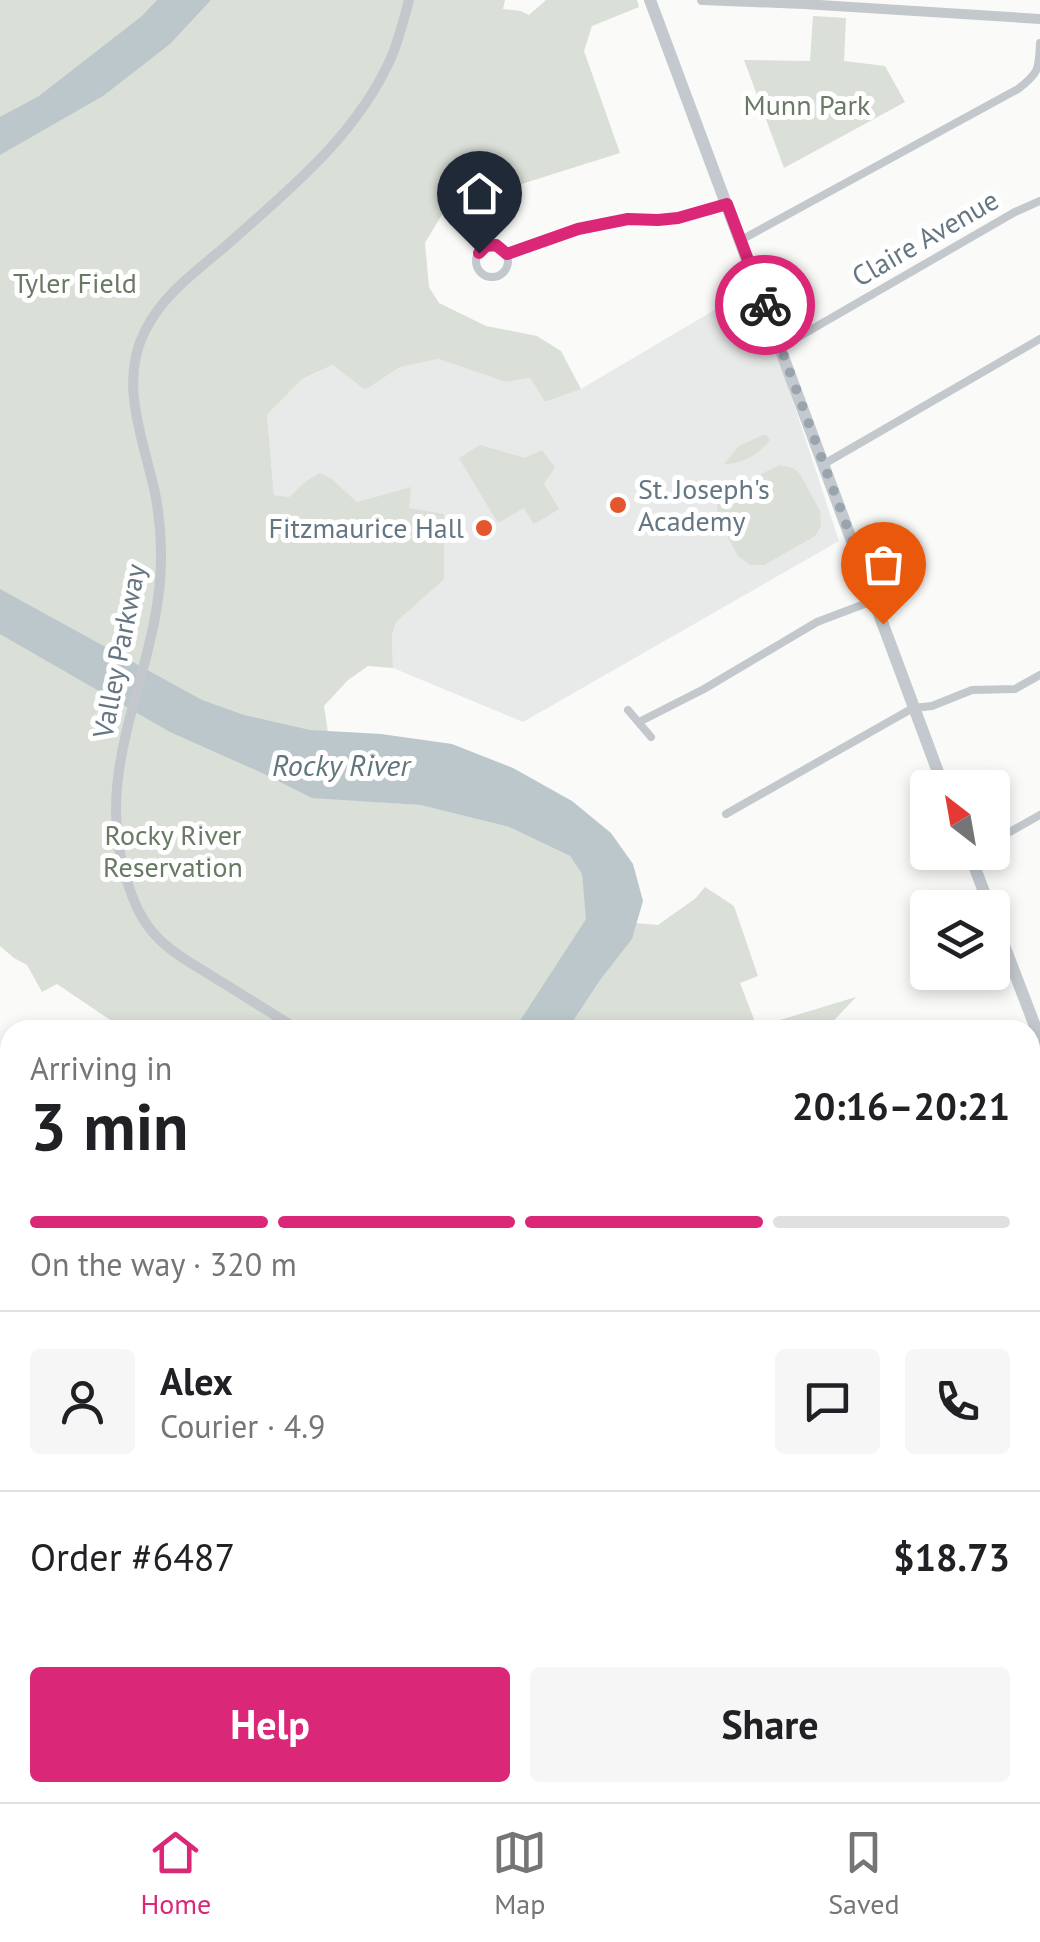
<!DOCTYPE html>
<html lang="en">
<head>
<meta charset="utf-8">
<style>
	body { margin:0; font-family:"PT Sans",sans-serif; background:#f6f6f6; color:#202124; height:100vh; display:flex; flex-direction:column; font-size:38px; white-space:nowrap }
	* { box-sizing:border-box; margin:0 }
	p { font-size:32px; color:#757577 }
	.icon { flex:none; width:55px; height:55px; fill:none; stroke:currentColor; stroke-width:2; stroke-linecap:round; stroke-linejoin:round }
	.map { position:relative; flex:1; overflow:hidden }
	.drawer { position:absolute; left:0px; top:1020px; width:1040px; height:782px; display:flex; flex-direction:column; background:#fff; border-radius:30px 30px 0 0; box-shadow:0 5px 15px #0003 }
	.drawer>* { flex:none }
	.needle { width:65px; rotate:329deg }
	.tools { position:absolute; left:910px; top:770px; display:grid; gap:20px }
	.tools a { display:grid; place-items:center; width:100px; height:100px; border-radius:10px; background:#fff; box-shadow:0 5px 15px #0003; font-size:50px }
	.pin { position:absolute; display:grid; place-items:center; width:85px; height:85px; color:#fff; margin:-102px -42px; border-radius:50% 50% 50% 0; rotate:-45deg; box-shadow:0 0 10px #0007 }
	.pin .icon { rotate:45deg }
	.courier { position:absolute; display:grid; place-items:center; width:100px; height:100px; margin:-50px; border:8px solid #db2777; border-radius:50%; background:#fff; color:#222; box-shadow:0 2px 12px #0007 }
	.head em { font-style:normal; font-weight:700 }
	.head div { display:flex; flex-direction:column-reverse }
	.head { display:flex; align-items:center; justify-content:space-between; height:170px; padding:0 30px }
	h1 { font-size:65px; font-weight:700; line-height:75px }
	.bar { display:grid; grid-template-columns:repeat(4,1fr); gap:15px 10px; align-content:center; height:120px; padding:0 30px }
	.bar i { height:12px; border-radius:8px; background:#e0e0e0 }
	.bar .active { background:#db2777 }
	.bar p { grid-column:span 4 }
	.line { display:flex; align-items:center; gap:25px; padding:0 30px; border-top:2px solid #e0e0e0 }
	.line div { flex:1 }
	.round { display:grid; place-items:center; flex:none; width:105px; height:105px; border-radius:10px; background:#f6f6f6 }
	.action { display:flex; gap:20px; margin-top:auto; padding:20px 30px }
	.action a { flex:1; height:115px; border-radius:10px; background:#db2777; color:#fff; font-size:40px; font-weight:700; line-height:115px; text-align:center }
	.action a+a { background:#f6f6f6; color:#202124 }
	.tabs { display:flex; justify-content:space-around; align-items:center; height:140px; border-top:2px solid #e0e0e0; background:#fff; font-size:28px; color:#757577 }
	.tabs a { display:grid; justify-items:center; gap:5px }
	.tabs .active { color:#db2777 }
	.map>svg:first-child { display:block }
</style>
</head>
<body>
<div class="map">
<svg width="1040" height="1802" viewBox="0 0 1040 1802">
	<rect width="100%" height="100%" fill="#fafaf8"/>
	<g fill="#e8e9e9">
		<path d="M755 286 839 541 523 722 393 668 392 635 403 592 410 488 357 502 332 479 306 481 289 497 274 495 267 415 302 379 334 365 365 390 400 367 438 359 506 382 530 378 545 402 581 389Z"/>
		<path d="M1040 1339V1645L1030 1653V1344Z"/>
		<path d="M1040 1648V1749L1030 1755V1655Z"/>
		<path d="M496 1792 878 1793 871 1802H494Z"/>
	</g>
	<g fill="#dadfd7">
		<path d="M0 0H505L503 9 521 11 529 15 546 0H637L639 7 592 26 584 51 620 153 464 202 441 216 425 243 429 287 439 303 486 326 537 336 561 351 581 389 545 402 530 378 506 382 438 359 400 367 365 390 333 365 302 379 267 415 274 495 289 497 306 481 320 473 332 479 357 502 411 487 409 508 444 514V579L396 622 392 635 393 668 368 666 348 680 324 706 338 799 420 805 509 827 570 856 582 874 587 919 658 925 696 898 705 887 734 906 758 976 740 983 757 1027 856 997 825 1030H125L57 984 42 992 27 965 14 958 0 946Z"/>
		<path d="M813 16 846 18 844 61 885 66 905 102 784 168 744 60 810 61Z"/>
		<path d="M763 435H767L770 440C758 455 742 464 724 464L739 446Z"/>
		<path d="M480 445 525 458 542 450 555 467 544 484 559 509 534 524 524 508 498 523 459 458Z"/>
		<path d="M779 465 793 468 800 474 820 511 821 526 815 536 764 565H750L738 556 718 519 717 505 723 495 732 489Z"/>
		<path d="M10 1451V1514L0 1520V1457Z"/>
		<path d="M127 1793H496L494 1802H127Z"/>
	</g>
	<g fill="#bbc7cb">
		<path d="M157 0H211L170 44 103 96 0 155V117L39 96 142 16Z"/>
		<path d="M0 589 202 700 244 715 310 730 381 734 452 744 513 768 572 801 611 833 633 864 643 901 632 939 600 980 567 1030H514L586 919 582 874 570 856 509 827 420 805 312 798 262 773 170 732 0 634Z"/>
	</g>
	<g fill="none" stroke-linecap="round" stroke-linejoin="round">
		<g stroke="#c3c8cc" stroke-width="8">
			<path d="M741 240 1018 89C1039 73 1039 69 1040 43"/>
			<circle cx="492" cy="261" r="16"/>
			<path d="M507 254 578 229 628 219 658 220 678 218 727 204"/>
			<path d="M781 347 1015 212 1040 201"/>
			<path d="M824 464 1040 339"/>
			<path d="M628 710 651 737"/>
			<path d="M639 722 704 689 817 622 875 600"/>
			<path d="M726 814 913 708 932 706 972 690 1015 689 1040 675"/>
			<path d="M992 842 1040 815"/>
			<path d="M0 1056 10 1071"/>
			<path d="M0 1177 10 1176"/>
			<path d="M1030 1181 1040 1176"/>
			<path d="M1030 1289 1040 1283"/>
			<path d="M0 1376 10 1365"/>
			<path d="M0 1591 10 1585"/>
		</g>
		<g stroke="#c3c8cc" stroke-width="10">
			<path d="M702 0 804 4 1040 19"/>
			<path d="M299 1030C271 1013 243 995 215 978 196 966 175 955 159 939 144 924 136 908 129 887 86 767 163 670 161 553 161 533 159 513 155 493 144 441 118 383 145 331 163 294 197 271 228 244 290 189 356 136 391 58 399 39 404 19 409 0"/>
			<path d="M418 1802 419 1792"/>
			<path d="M881 1802 887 1792"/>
		</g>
		<g stroke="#c3c9ce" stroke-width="12">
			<path d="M650 0 944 788"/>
			<path d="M969 852 990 908"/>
			<path d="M992 914 1040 1039"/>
			<path d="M1030 1653 1040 1646"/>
			<path d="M0 1795 10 1792"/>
		</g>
	</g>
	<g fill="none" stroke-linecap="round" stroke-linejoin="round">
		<path stroke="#99a4ac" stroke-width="10" stroke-dasharray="0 18" d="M765 305 883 624"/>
		<path stroke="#db2777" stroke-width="12" d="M479 253 486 246 496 245 507 254 578 229 628 219 658 220 678 218 727 204 765 305"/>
	</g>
	<g fill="#e4572e" stroke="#fff" stroke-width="4">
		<circle cx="618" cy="505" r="10"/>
		<circle cx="484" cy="528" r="10"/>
	</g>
	<g text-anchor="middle" stroke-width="10" stroke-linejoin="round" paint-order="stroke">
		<g font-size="28" fill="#687a64" stroke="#fff">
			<text x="807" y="115">Munn Park</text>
			<text x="75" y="293">Tyler Field</text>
			<text x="173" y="845">Rocky River<tspan x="173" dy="32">Reservation</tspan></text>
		</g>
		<g font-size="28" fill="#657683" stroke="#fff">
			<text transform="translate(925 238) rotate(-30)" y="10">Claire Avenue</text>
			<text transform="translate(119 651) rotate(-79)" y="10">Valley Parkway</text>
		</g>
		<g font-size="28" fill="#657683" stroke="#fff" text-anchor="start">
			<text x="638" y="499">St. Joseph's<tspan x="638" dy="32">Academy</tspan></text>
			<text x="464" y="538" text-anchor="end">Fitzmaurice Hall</text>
		</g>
		<g font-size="30" font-style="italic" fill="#60757c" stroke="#fff">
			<text x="341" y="776">Rocky River</text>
		</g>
	</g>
</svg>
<div class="tools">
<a><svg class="needle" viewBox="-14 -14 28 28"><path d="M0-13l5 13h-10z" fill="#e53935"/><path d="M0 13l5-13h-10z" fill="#757577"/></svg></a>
<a><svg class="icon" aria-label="layers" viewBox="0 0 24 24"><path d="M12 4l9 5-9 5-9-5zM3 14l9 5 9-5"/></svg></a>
</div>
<div class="pin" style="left:883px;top:624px;background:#ea580c"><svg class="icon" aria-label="bag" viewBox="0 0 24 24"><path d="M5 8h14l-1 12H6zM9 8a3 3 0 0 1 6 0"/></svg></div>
<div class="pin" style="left:479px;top:253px;background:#1f2937"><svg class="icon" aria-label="home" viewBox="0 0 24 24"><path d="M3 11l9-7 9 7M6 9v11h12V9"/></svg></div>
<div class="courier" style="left:765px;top:305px"><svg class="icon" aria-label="bike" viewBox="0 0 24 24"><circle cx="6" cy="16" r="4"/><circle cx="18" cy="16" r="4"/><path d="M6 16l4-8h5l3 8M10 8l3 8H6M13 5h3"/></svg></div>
<section class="drawer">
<div class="head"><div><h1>3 min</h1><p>Arriving in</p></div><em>20:16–20:21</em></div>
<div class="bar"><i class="active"></i><i class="active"></i><i class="active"></i><i></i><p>On the way · 320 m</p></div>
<div class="line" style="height:180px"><a class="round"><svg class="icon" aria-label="person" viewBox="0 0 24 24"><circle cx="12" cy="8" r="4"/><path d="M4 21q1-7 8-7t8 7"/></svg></a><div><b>Alex</b><p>Courier · 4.9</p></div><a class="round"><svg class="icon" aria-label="chat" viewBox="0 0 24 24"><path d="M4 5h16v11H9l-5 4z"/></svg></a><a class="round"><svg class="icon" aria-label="phone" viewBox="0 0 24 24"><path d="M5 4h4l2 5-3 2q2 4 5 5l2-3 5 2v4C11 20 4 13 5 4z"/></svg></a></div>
<div class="line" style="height:130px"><div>Order #6487</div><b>$18.73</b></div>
<div class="action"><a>Help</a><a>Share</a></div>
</section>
</div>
<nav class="tabs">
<a class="active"><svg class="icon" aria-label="home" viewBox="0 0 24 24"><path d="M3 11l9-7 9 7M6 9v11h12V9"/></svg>Home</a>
<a><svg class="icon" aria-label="map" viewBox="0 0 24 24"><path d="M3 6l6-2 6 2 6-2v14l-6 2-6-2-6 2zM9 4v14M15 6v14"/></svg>Map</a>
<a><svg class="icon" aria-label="saved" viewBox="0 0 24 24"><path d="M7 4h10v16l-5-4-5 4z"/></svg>Saved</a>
</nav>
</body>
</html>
